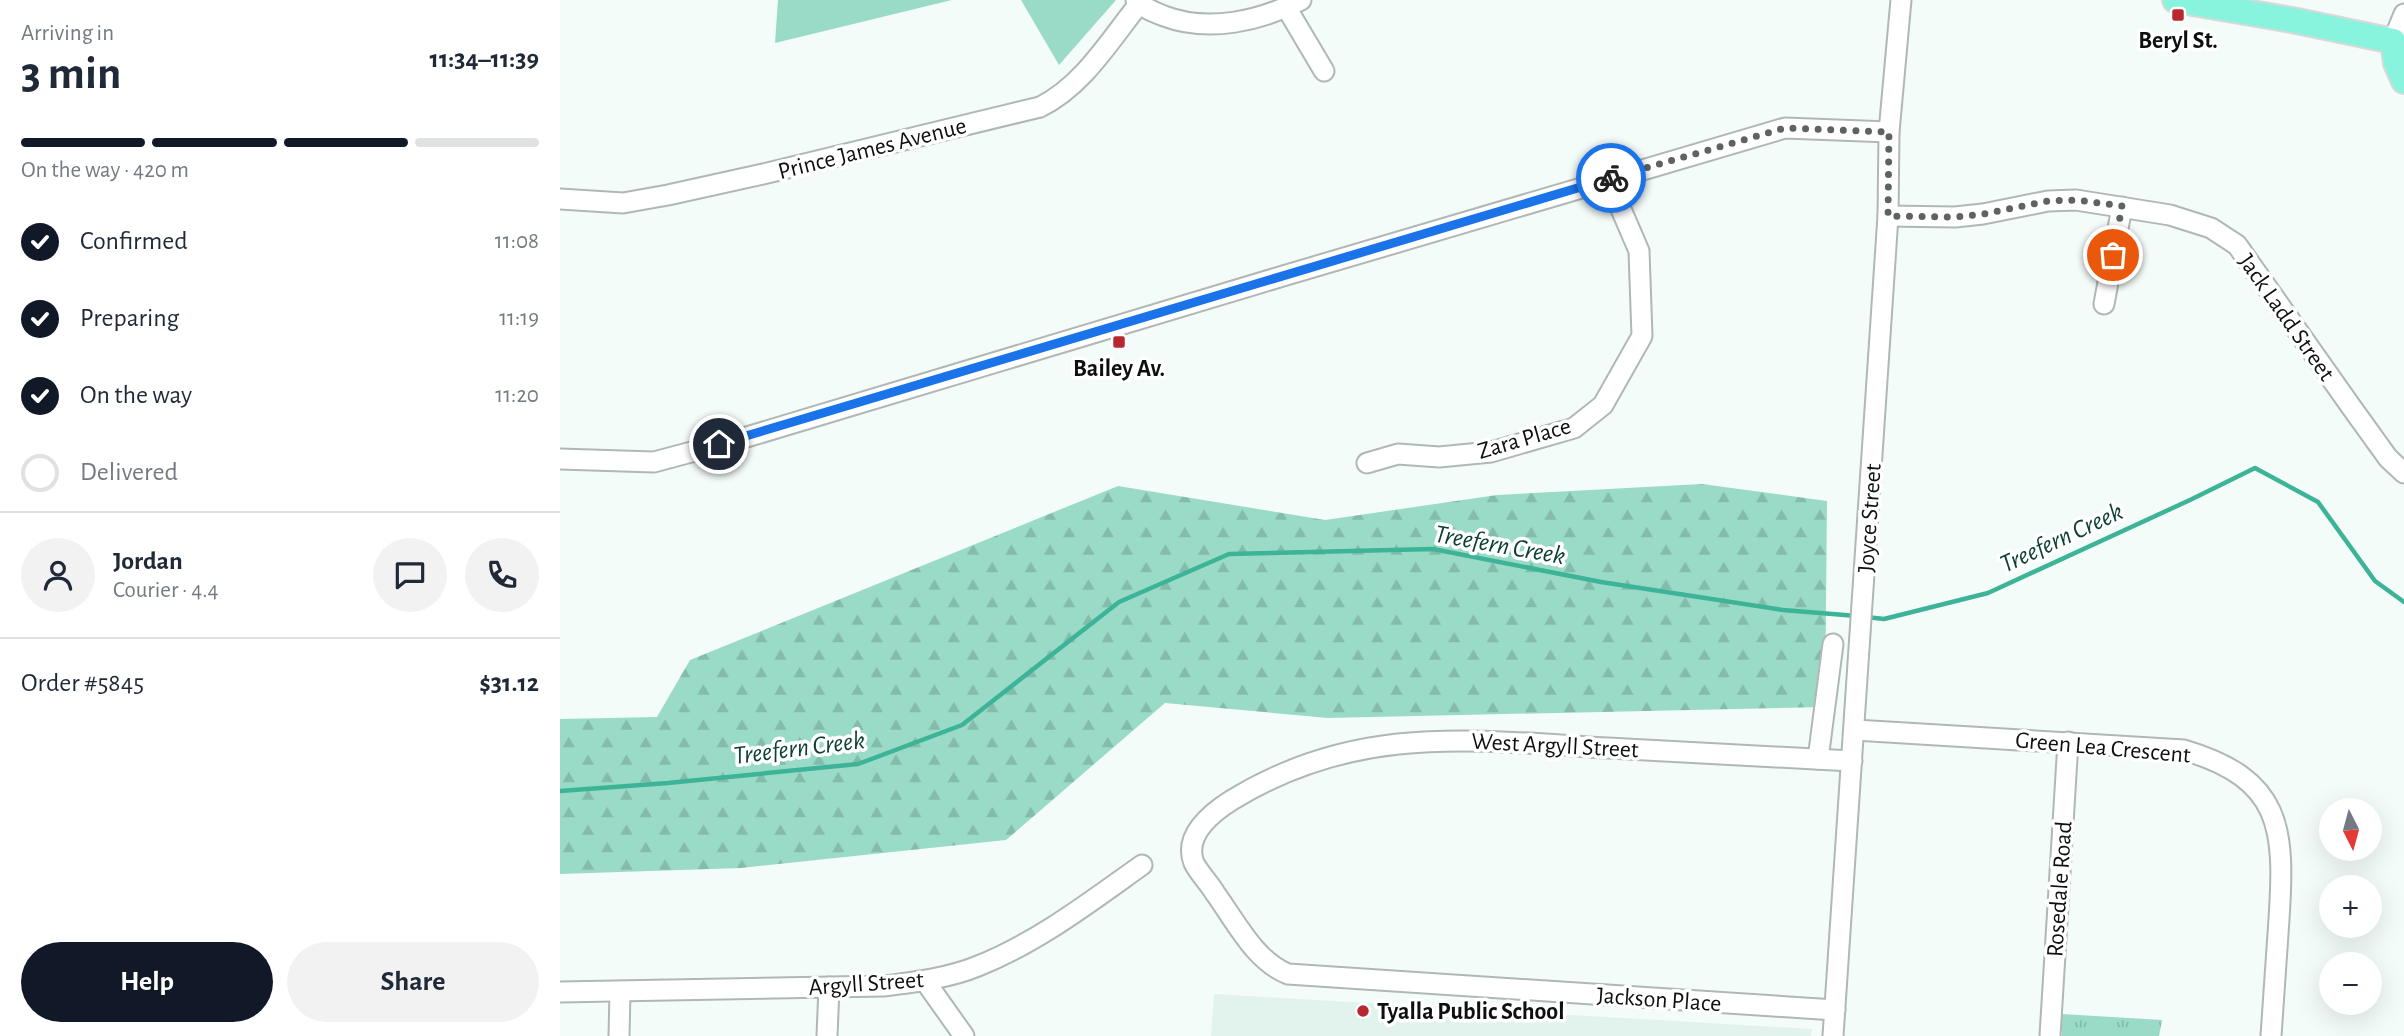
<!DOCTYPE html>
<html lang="en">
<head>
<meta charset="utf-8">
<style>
	body { margin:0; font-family:"Alegreya Sans",sans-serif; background:#f2f2f3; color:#1f2937; height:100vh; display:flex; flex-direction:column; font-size:26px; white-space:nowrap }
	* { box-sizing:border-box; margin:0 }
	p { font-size:23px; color:#747a83 }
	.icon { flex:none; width:38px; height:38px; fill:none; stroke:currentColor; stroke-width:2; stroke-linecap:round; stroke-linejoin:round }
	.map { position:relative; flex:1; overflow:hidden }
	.sheet { display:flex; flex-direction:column; background:#fff; width:560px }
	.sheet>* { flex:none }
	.needle { width:46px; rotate:174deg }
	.fabs { position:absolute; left:1759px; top:798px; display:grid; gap:14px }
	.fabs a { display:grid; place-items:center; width:63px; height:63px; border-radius:50%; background:#fff; box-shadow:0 7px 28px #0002; font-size:35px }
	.pin { position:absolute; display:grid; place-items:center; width:60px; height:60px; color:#fff; margin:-30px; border:4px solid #fff; border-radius:50%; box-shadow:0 2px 7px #0007 }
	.courier { position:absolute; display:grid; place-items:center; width:70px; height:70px; margin:-35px; border:5px solid #1a73e8; border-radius:50%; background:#fff; color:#222; box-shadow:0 2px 9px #0007 }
	.overview em { font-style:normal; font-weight:700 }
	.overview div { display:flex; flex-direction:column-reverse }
	.overview { display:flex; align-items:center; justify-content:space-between; height:119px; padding:0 21px }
	h1 { font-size:46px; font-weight:700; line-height:52px }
	.bar { display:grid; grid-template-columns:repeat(4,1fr); gap:10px 7px; align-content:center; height:84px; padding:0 21px }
	.bar i { height:9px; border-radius:5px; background:#e0e1e3 }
	.bar .current { background:#111827 }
	.bar p { grid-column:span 4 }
	.line { display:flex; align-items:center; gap:18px; padding:0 21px; border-top:2px solid #e0e1e3 }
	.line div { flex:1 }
	.round { display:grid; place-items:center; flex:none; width:74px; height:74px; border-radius:37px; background:#f2f2f3 }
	ol { padding:0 21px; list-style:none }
	li { display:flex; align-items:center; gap:21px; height:77px }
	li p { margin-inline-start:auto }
	li .icon { padding:7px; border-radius:50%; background:#111827; color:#fff; stroke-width:4 }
	li:last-child { color:#747a83 }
	li i { width:38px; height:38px; border:4px solid #e0e1e3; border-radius:50% }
	.primary-button { display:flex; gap:14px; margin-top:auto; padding:14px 21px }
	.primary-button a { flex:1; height:80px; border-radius:42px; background:#111827; color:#fff; font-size:28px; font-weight:700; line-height:80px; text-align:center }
	.primary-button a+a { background:#f2f2f3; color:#1f2937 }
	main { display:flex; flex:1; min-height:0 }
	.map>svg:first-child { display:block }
</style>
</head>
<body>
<main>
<section class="sheet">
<div class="overview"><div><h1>3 min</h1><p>Arriving in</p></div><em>11:34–11:39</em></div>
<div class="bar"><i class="current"></i><i class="current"></i><i class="current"></i><i></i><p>On the way · 420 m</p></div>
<ol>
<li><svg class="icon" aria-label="check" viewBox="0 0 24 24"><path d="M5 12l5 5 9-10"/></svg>Confirmed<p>11:08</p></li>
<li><svg class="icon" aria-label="check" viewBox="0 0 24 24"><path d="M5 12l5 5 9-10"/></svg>Preparing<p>11:19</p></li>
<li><svg class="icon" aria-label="check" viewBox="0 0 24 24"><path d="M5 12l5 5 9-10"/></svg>On the way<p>11:20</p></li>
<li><i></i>Delivered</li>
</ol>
<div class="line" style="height:126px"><a class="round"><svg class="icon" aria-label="person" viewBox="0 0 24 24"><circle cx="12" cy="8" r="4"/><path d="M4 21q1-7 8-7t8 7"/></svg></a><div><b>Jordan</b><p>Courier · 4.4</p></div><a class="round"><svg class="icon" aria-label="chat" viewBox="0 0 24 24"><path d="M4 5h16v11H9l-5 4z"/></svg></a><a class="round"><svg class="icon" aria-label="phone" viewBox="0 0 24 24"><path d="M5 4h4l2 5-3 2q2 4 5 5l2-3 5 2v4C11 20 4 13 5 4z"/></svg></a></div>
<div class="line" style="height:91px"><div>Order #5845</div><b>$31.12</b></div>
<div class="primary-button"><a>Help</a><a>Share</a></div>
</section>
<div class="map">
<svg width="1844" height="1036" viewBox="0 0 1844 1036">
	<defs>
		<pattern id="grass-tufts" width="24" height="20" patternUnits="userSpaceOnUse" patternTransform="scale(1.75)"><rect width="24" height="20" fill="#9adbc8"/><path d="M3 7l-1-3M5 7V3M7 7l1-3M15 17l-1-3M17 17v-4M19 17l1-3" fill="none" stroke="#84bbab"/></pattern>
		<pattern id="forest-firs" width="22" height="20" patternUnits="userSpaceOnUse" patternTransform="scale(1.75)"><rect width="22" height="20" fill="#9adbc8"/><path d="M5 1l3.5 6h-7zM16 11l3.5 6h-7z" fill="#84bbab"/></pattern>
	</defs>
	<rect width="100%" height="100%" fill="#f4fcf9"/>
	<path fill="#e2f2ec" d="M654 994 1252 1029 1251 1036H651Z"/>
	<path fill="url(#grass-tufts)" d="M1502 1014 1602 1020 1599 1036H1502Z"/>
	<path fill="url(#forest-firs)" d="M1142 484 1267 501 1265 707 768 718 605 703 446 840 181 868 0 874V719L97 717 130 660 558 486 765 520 937 495Z"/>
	<g fill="#9adbc8">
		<path d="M218 0H392L215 43Z"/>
		<path d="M461 0H556L499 65Z"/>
	</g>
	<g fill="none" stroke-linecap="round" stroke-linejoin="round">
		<g stroke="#3db397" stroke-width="4.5">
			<path d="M1306 617 1324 619 1428 593 1630 500 1695 468 1758 502 1815 581 1844 602"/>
			<path d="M0 791 108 783 298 764 402 725 559 602 669 554 873 549 1041 582 1223 610 1297 616"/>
		</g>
		<defs>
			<g id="minor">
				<path d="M576 0C583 8 594 12 604 16 649 33 700 21 741 0"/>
				<path d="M726 7 764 71"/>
				<path d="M1833 41 1844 14"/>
				<path d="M0 199 63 203 108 195 203 174 480 107C523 86 550 40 579 4"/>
				<path d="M1328 216 1395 217 1423 214 1488 201 1516 200 1610 215 1651 228 1677 245 1792 408 1828 458 1844 473"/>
				<path d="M1544 304 1562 207"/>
				<path d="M0 459 94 462 180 439 723 276 1225 128 1329 132"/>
				<path d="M807 463 838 454 879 457 931 452 1014 428 1043 405 1082 336 1079 251 1048 179"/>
				<path d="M1295 730 1624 750C1722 779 1725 828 1719 919 1716 958 1714 997 1711 1036"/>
				<path d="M1258 759 1273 644"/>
				<path d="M365 981 404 1036"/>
				<path d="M0 992 324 986C356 982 389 978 418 966 478 942 530 902 582 865"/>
				<path d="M1275 1010 728 974C695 961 676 922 655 893 649 883 639 873 634 863 623 835 653 812 672 800 796 724 911 740 1048 748 1129 752 1210 756 1292 761"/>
				<path d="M59 1036 60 992"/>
				<path d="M267 1036 269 987"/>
				<path d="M1273 1036 1328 216 1329 132 1341 0"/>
				<path d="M1490 1036 1508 742"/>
			</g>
			<path id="major" d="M1615 0 1732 20 1833 41 1836 63 1844 81"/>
		</defs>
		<use href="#minor" stroke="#b0b8b5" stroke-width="23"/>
		<use href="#major" stroke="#d8d9d9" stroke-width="28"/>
		<use href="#minor" stroke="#fff" stroke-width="19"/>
		<use href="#major" stroke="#88f4dd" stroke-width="24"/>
	</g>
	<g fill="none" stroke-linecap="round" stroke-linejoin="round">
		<path stroke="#5e6361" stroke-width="7" stroke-dasharray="0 12.6" d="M1051 178 1225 128 1329 132 1328 216 1395 217 1423 214 1488 201 1517 200 1562 206 1553 255"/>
		<path stroke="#1a73e8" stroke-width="9" d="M159 444 1051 178"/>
	</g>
	<g fill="#b8282f" stroke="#fff" stroke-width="2.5">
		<rect x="1611" y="8" width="14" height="14" rx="3.5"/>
		<rect x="552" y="335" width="14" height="14" rx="3.5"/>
		<circle cx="803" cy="1011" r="7"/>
	</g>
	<g text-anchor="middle" stroke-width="7" stroke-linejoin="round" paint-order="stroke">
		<g font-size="24" font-weight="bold" fill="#0e100f" stroke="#fff">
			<text x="1618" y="48">Beryl St.</text>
			<text x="559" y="376">Bailey Av.</text>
			<text x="817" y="1019" text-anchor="start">Tyalla Public School</text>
		</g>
		<g font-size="24" fill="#0e100f" stroke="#fff">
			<text transform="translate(312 148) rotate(-14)" y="8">Prince James Avenue</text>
			<text transform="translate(1727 317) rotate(55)" y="8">Jack Ladd Street</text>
			<text transform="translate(964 438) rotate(-16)" y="8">Zara Place</text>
			<text transform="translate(1309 518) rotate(-86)" y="8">Joyce Street</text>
			<text transform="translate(995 745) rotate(3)" y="8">West Argyll Street</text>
			<text transform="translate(1543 747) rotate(5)" y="8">Green Lea Crescent</text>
			<text transform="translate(1499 889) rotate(-86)" y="8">Rosedale Road</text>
			<text transform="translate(306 983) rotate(-4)" y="8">Argyll Street</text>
			<text transform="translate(1099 999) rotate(4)" y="8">Jackson Place</text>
		</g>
		<g font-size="26" font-style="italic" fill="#0d4035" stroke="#fff">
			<text transform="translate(1501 537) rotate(-25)" y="9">Treefern Creek</text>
			<text transform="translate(940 544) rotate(10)" y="9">Treefern Creek</text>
			<text transform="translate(239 747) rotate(-7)" y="9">Treefern Creek</text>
		</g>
	</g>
</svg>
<div class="fabs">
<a><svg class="needle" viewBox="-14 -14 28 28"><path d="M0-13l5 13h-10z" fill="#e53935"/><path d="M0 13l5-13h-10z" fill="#747a83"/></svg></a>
<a>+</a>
<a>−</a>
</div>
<div class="pin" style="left:1553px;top:255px;background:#ea580c"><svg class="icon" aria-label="bag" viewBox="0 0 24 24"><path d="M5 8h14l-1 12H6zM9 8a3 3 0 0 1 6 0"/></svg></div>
<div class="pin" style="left:159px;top:444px;background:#1f2937"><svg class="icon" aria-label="home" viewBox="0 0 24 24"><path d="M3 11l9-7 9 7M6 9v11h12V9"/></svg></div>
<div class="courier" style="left:1051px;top:178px"><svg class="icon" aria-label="bike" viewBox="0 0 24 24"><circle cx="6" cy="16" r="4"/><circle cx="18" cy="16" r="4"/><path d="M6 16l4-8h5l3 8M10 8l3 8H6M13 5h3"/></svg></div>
</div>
</main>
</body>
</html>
